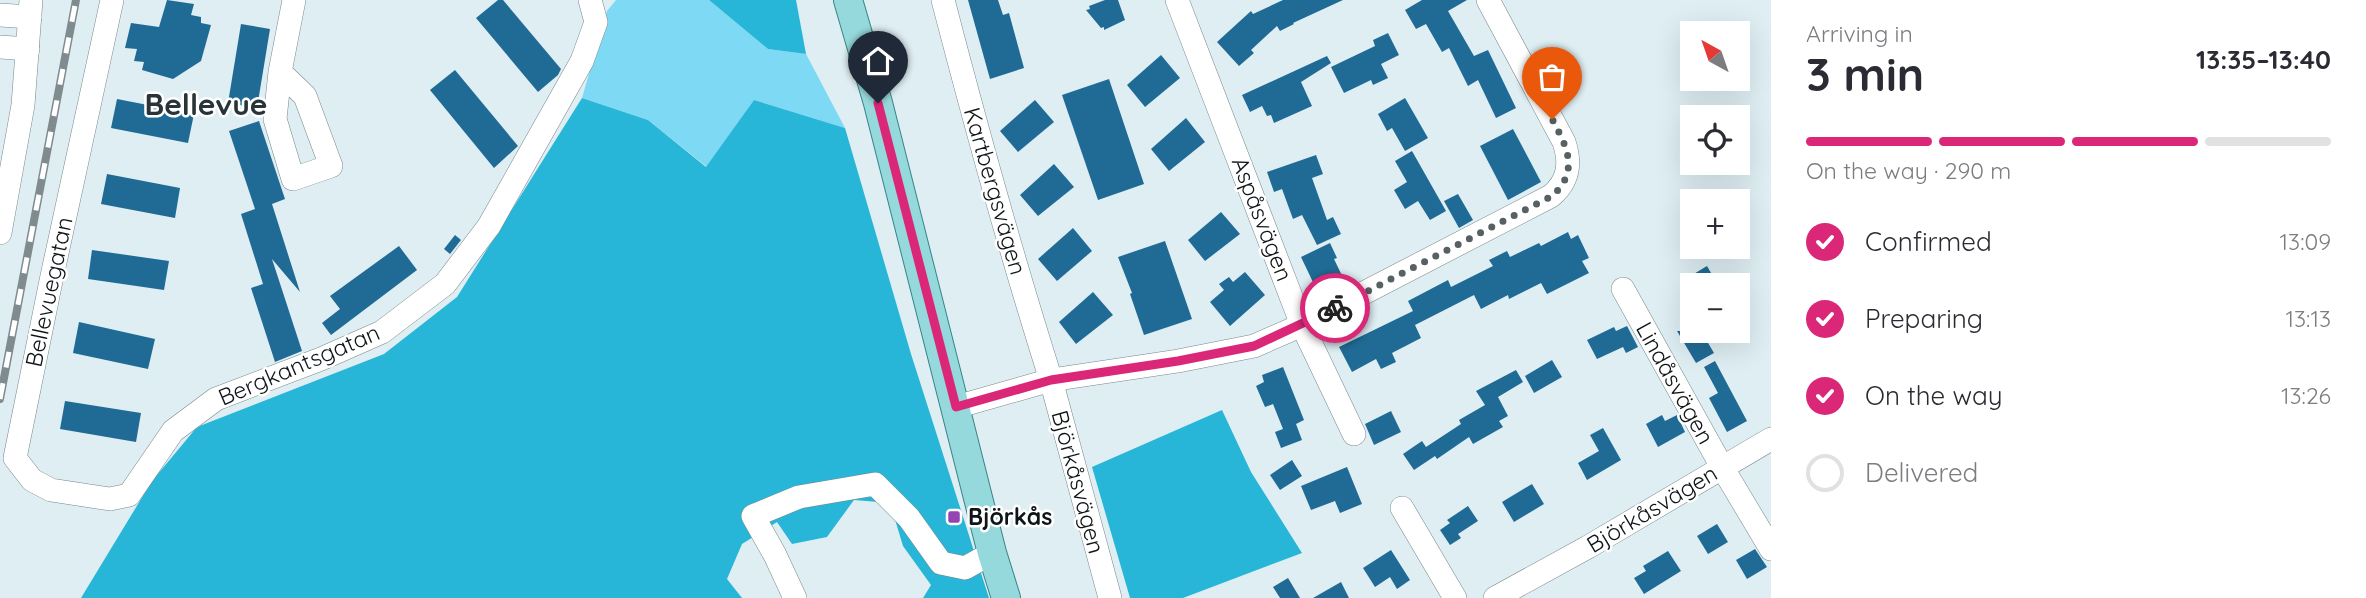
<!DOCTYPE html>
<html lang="en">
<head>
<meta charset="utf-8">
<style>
	body { margin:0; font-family:Quicksand,sans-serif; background:#f7f7f7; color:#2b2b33; height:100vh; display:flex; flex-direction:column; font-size:26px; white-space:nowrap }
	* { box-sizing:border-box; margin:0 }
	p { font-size:23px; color:#7c7c81 }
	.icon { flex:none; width:38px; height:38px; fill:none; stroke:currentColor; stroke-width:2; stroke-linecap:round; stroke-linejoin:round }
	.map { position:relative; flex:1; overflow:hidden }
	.panel { display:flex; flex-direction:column; background:#fff; width:595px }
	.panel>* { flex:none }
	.needle { width:46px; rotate:320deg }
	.buttons { position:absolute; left:1680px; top:21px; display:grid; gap:14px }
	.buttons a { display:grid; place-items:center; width:70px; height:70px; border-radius:0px; background:#fff; box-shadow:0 7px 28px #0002; font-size:35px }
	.pin { position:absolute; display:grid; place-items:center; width:60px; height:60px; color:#fff; margin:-72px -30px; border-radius:50% 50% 50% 0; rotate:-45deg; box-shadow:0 0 7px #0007 }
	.pin .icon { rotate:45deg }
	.courier { position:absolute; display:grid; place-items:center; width:70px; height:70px; margin:-35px; border:5px solid #db2777; border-radius:50%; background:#fff; color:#222; box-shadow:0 2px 9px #0007 }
	.headline em { font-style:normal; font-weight:700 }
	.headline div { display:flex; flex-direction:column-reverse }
	.headline { display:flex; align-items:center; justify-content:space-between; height:119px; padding:0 35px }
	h1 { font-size:46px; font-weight:700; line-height:52px }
	.bar { display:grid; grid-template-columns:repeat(4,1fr); gap:10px 7px; align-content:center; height:84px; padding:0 35px }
	.bar i { height:9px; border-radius:5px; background:#e1e1e2 }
	.bar .active { background:#db2777 }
	.bar p { grid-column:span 4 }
	ol { padding:0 35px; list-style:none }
	li { display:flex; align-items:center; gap:21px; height:77px }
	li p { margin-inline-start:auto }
	li .icon { padding:7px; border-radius:50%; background:#db2777; color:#fff; stroke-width:4 }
	li:last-child { color:#7c7c81 }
	li i { width:38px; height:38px; border:4px solid #e1e1e2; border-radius:50% }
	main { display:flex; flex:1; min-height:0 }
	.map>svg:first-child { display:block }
</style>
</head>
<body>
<main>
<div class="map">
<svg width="1771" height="598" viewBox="0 0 1771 598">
	<rect width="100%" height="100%" fill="#deeef3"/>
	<path fill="#7dd9f4" d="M616 0H709L768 49 806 54 845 128 754 100 707 167 648 120 582 98 607 11Z"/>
	<g fill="#28b6d8">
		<path d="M709 0H796L806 54 768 49Z"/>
		<path d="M582 98 648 120 706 167 754 100 845 128 911 354 989 598H923L931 585 903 546 890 503 854 500 827 537 792 544 777 522 742 544 727 579 742 598H81L152 481 197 427 384 354 457 297Z"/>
		<path d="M1222 410 1251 472 1302 553 1183 598H1130L1092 467Z"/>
	</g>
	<g fill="#206b95">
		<path d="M167 0 194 4 191 15 201 17V23L211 25 201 61 173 79 142 70 144 62 134 61 137 49 125 48 131 23 159 27Z"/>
		<path d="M498 0H503L561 69 558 75 538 92 476 18Z"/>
		<path d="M968 0H998L1003 15 1009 13 1024 68 990 79Z"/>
		<path d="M1105 0H1118L1125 20 1104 30V27L1101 28 1086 10 1090 9 1089 6Z"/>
		<path d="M1283 0H1343L1293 23 1294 24 1280 31 1277 26 1251 50 1254 53 1239 66 1217 42 1251 11 1253 14Z"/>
		<path d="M1422 0H1467L1448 11 1474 56 1488 50 1516 108 1496 118 1478 80 1468 86 1449 48 1442 52 1426 24 1416 29 1405 10Z"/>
		<path d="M241 24 270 29 257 108 228 103Z"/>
		<path d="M1388 33 1399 55 1381 64 1388 78 1373 85 1371 80 1344 93 1331 67 1375 46 1373 40Z"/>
		<path d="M1161 55 1180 78 1145 107 1127 85Z"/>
		<path d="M1327 56 1331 63 1301 82 1312 106 1274 123 1271 115 1267 116 1262 106 1250 112 1242 95Z"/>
		<path d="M455 70 518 146 494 168 430 90Z"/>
		<path d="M1109 79 1144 184 1098 200 1062 95Z"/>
		<path d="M1405 98 1428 138 1405 151 1392 128 1387 131 1378 114Z"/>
		<path d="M117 99 194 114 188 143 111 128Z"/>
		<path d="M1035 100 1054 122 1018 152 1000 131Z"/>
		<path d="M1186 118 1205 142 1169 171 1151 149Z"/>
		<path d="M259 121 285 199 272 204 300 292 272 259 302 351 275 362 251 288 263 284 241 214 255 209 229 131Z"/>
		<path d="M1513 129 1541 182 1508 200 1480 146Z"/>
		<path d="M1412 151 1446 211 1430 220 1418 201 1405 209 1394 190 1407 182 1395 161Z"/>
		<path d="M1316 155 1323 174 1312 178 1327 220 1333 217 1341 234 1317 245 1302 215 1293 219 1282 189 1274 192 1267 172Z"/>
		<path d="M1054 164 1074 187 1038 216 1020 195Z"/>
		<path d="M107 174 180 188 175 218 101 204Z"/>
		<path d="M1458 194 1473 220 1459 228 1444 201Z"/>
		<path d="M1221 212 1240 234 1205 261 1188 240Z"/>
		<path d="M1073 228 1092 251 1057 281 1038 259Z"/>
		<path d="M1568 232 1571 239 1578 235 1589 258 1582 261 1589 273 1547 294 1541 283 1509 299 1508 295 1481 309 1474 295 1415 325 1421 338 1392 353 1396 362 1381 369 1376 359 1352 372 1339 347 1413 311 1408 301 1448 280 1451 287 1493 266 1489 260 1507 251 1510 257 1539 243 1541 246Z"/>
		<path d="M455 235 461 240 450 254 444 249Z"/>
		<path d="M1165 241 1192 319 1144 335 1130 294 1132 293 1118 257Z"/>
		<path d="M1330 243 1337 258 1334 259 1347 286 1321 299 1301 257Z"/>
		<path d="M399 246 417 270 331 335 322 323 340 309 330 296Z"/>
		<path d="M92 250 169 261 164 290 88 279Z"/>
		<path d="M1707 266 1718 285H1699L1692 275Z"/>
		<path d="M1245 272 1265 295 1230 326 1210 302 1224 290 1219 284 1229 277 1233 282Z"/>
		<path d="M1093 292 1113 315 1076 344 1059 322Z"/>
		<path d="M79 322 155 339 148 369 73 353Z"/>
		<path d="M1627 326 1638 347 1626 353 1623 347 1597 359 1587 340 1614 327 1616 331Z"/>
		<path d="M1677 331H1701L1714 353 1696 363Z"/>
		<path d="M1552 360 1562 377 1534 393 1525 376Z"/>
		<path d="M1715 361 1747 421 1727 432 1709 398 1718 393 1704 367Z"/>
		<path d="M1283 367 1304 420 1296 424 1302 440 1281 448 1275 432 1283 429 1273 404 1265 407 1256 386 1264 382 1262 375Z"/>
		<path d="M1516 370 1523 382 1498 397 1508 416 1499 421 1503 427 1473 444 1469 437 1437 459 1435 456 1414 470 1403 454 1422 441 1426 447 1461 424 1459 420 1485 405 1476 391Z"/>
		<path d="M65 401 141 413 136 442 60 429Z"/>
		<path d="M1391 411 1401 432 1374 445 1365 424Z"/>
		<path d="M1662 415 1665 421 1677 415 1685 432 1658 447 1646 424Z"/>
		<path d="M1603 428 1621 460 1587 480 1578 463 1599 451 1590 435Z"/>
		<path d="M1292 460 1302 476 1280 490 1270 475Z"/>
		<path d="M1347 467 1362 504 1340 513 1335 501 1311 510 1301 486Z"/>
		<path d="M1532 484 1544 504 1514 522 1502 502Z"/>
		<path d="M1468 506 1478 521 1458 534 1461 538 1450 545 1440 530 1450 523 1447 520Z"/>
		<path d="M1717 524 1728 542 1708 554 1697 536Z"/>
		<path d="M1755 549 1767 567 1747 579 1736 560Z"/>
		<path d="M1391 550 1410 580 1397 589 1390 577 1375 587 1363 568Z"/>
		<path d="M1668 551 1681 571 1644 594 1634 578 1646 571 1643 566Z"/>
		<path d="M1288 578 1300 598H1280L1273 587Z"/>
		<path d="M1341 582 1349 598H1313Z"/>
	</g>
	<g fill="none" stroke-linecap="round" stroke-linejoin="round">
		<defs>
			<g id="minor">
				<path d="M112 0 52 276 15 458 32 480 51 490 110 499 129 495 173 431 216 399 321 359 382 332 445 284 489 226 582 61 596 22 590 0"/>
				<path d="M943 0C976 127 1011 254 1051 380L1178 361 1254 346 1302 325 1551 196C1569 181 1571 163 1564 142L1488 0"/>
				<path d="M1177 0 1302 325 1354 434"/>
				<path d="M0 15 30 17"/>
				<path d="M0 47 28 49"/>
				<path d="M280 72 305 96 331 166 293 179 275 119 280 72 294 0"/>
				<path d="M0 233 23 105 31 0"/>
				<path d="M1623 289 1722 467 1771 549"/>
				<path d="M956 407 1051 380 1110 598"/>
				<path d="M1402 508 1455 598"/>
				<path d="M795 598 775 555 753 516 799 497 875 484 909 518 941 563 965 568 992 553"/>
				<path d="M1495 598 1588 547 1771 439"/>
			</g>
			<path id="major" d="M848 0 878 103 992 553 1006 598"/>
		</defs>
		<use href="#minor" stroke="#79888c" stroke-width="24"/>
		<use href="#major" stroke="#388487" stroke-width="30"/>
		<use href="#minor" stroke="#fff" stroke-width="23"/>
		<use href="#major" stroke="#95d9dc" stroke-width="28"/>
		<defs>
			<path id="rail" d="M0 399 76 0"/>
		</defs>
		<use href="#rail" stroke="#808b8f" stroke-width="8"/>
		<use href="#rail" stroke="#fff" stroke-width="5" stroke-dasharray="16" stroke-linecap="butt"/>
	</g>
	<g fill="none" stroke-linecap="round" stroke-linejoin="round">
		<path stroke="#576164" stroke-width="7" stroke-dasharray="0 12.6" d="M1335 308 1552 196C1580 171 1567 147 1552 119"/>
		<path stroke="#db2777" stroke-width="9" d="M878 103 956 407 1051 380 1178 361 1254 346 1335 308"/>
	</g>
	<rect fill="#9544b3" stroke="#fff" stroke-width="2.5" x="947" y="510" width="14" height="14" rx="3.5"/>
	<g text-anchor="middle" stroke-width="5" stroke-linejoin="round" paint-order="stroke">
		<g font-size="23" fill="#0f1517" stroke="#fff">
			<text transform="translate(995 191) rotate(74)" y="8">Kartbergsvägen</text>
			<text transform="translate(1262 219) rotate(69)" y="8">Aspåsvägen</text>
			<text transform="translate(49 292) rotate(-78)" y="8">Bellevuegatan</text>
			<text transform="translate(299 365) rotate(-23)" y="8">Bergkantsgatan</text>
			<text transform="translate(1675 383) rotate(61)" y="8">Lindåsvägen</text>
			<text transform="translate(1078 482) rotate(75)" y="8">Björkåsvägen</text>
			<text transform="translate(1652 509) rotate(-31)" y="8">Björkåsvägen</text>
		</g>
		<g font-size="23" font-weight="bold" fill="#0f1517" stroke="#fff" text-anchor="start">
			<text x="968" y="525">Björkås</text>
		</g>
		<g font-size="30" font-weight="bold" fill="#283438" stroke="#fff">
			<text x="206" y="115">Bellevue</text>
		</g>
	</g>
</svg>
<div class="buttons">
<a><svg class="needle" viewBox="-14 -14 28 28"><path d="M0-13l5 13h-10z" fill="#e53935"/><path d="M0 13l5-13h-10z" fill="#7c7c81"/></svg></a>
<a><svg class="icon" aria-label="locate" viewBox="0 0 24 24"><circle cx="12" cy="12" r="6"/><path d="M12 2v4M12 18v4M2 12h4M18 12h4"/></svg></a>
<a>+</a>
<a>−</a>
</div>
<div class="pin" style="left:1552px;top:119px;background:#ea580c"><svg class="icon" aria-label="bag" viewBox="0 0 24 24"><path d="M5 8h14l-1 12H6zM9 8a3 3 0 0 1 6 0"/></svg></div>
<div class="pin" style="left:878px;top:103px;background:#1f2937"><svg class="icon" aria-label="home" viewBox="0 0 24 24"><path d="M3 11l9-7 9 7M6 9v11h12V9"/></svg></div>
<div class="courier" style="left:1335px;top:308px"><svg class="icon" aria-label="bike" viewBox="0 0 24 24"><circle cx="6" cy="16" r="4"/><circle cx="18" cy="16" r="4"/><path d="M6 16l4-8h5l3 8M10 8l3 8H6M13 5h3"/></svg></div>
</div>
<section class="panel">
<div class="headline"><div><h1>3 min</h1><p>Arriving in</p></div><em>13:35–13:40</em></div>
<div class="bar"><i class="active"></i><i class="active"></i><i class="active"></i><i></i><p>On the way · 290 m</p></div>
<ol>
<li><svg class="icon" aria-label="check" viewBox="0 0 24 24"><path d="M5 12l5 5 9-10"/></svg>Confirmed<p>13:09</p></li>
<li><svg class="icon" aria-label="check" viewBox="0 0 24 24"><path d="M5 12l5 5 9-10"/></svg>Preparing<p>13:13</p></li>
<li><svg class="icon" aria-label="check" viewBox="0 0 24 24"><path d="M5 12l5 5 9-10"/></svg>On the way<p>13:26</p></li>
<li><i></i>Delivered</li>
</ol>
</section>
</main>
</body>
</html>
